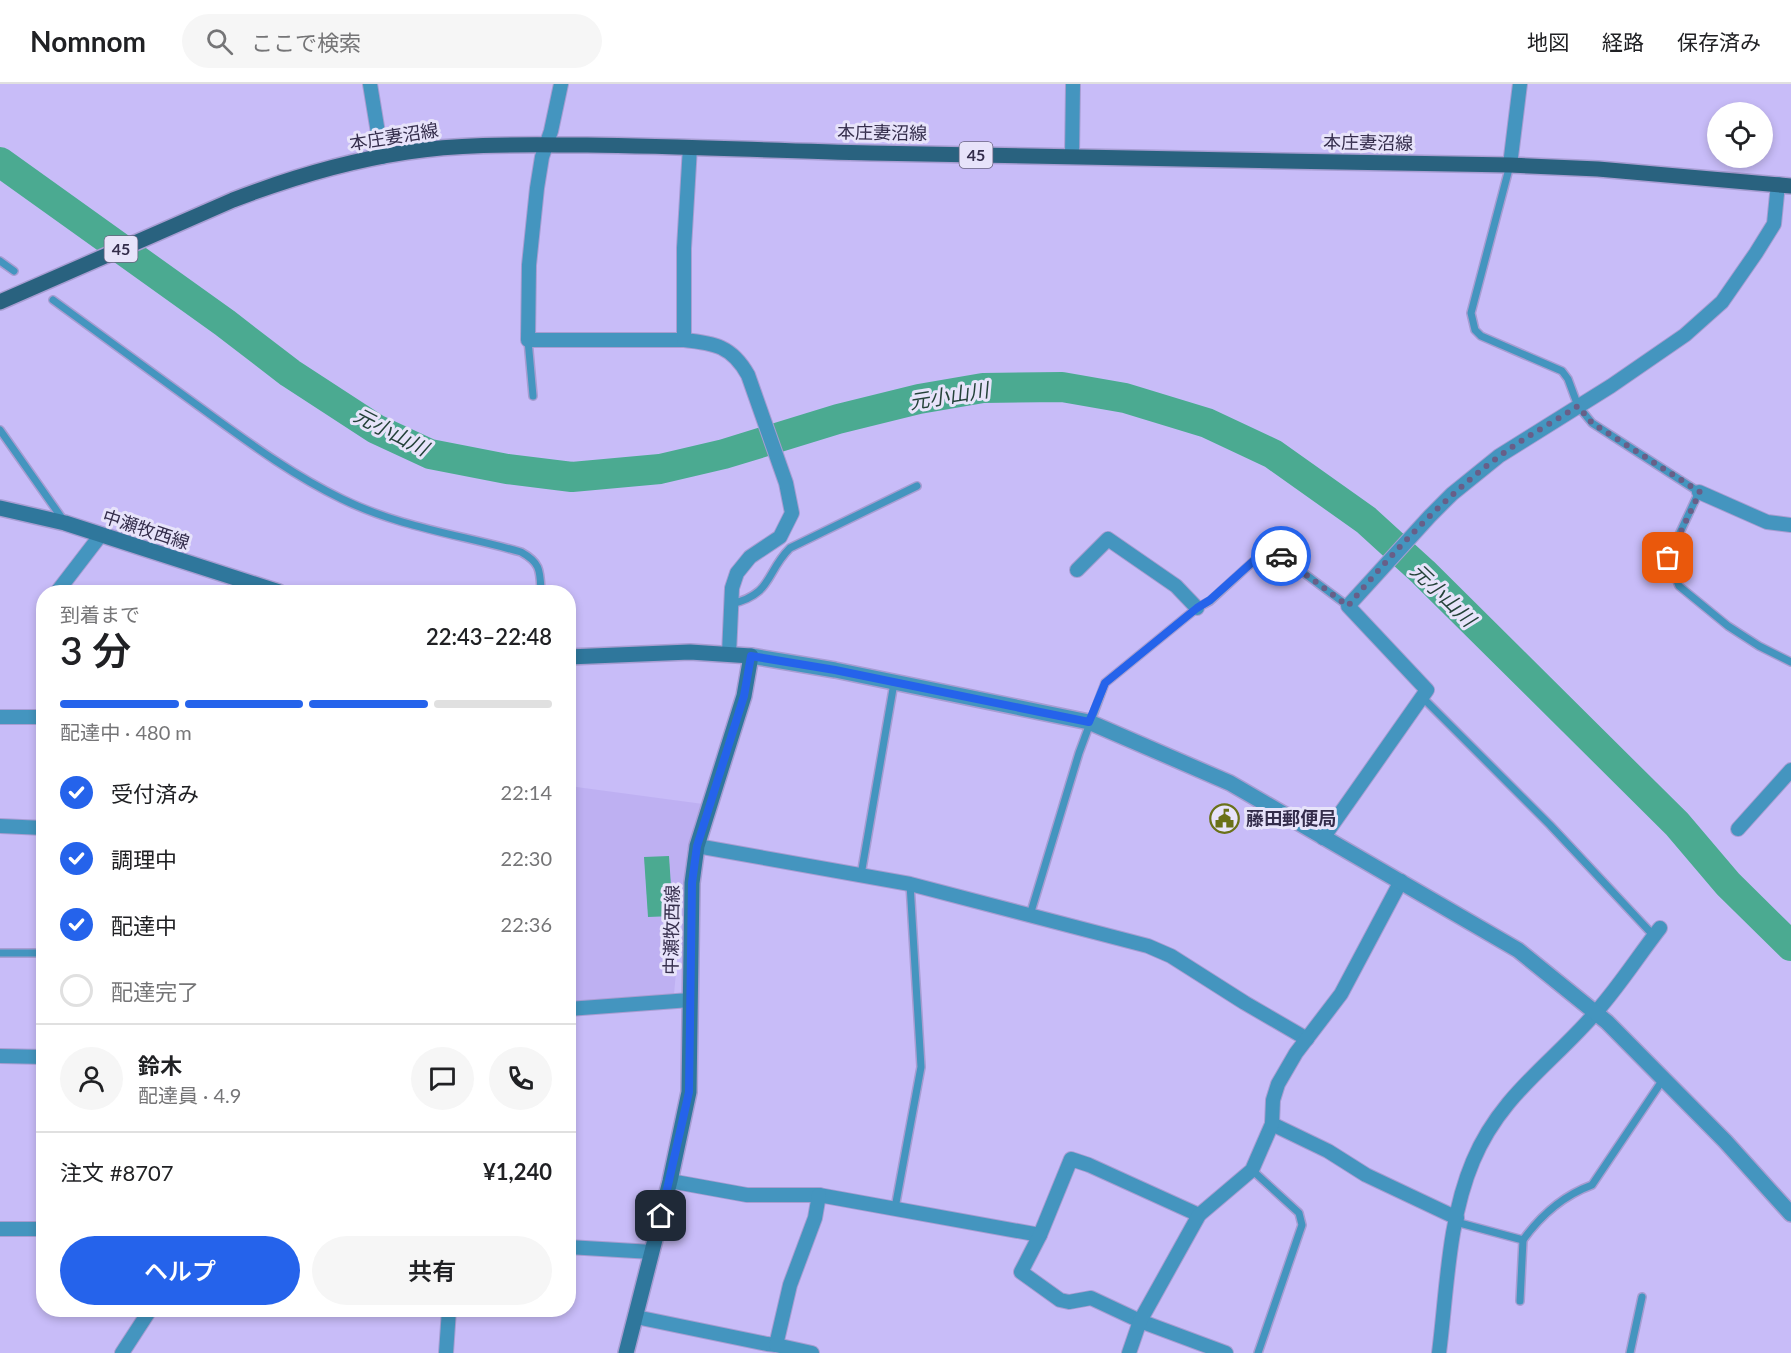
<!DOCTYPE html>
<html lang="ja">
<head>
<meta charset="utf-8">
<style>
	body { margin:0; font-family:Lato,"Noto Sans JP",sans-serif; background:#f6f6f6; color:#202124; height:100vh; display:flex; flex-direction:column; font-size:22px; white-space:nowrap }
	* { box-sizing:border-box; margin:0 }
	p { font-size:20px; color:#757577 }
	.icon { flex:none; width:33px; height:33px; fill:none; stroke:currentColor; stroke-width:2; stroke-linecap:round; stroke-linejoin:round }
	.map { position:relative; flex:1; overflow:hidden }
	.details { position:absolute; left:36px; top:501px; width:540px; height:732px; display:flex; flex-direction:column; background:#fff; border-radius:24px; box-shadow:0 3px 9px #0003 }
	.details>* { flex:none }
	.controls { position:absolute; left:1707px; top:18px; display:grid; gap:12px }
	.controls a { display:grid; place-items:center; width:66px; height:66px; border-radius:50%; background:#fff; box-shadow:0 3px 9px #0003; font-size:30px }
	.pin { position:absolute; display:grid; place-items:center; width:51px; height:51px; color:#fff; margin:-26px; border-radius:12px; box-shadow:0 3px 9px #0006 }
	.courier { position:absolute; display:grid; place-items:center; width:60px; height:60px; margin:-30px; border:4px solid #2563eb; border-radius:50%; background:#fff; color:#222; box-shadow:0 2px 8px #0007 }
	.head em { font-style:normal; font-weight:600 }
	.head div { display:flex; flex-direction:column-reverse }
	.head { display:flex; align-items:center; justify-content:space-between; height:102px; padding:0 24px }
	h1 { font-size:39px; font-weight:600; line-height:45px }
	.bar { display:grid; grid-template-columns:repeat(4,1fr); gap:9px 6px; align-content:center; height:72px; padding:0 24px }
	.bar i { height:8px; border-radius:4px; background:#e0e0e0 }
	.bar .active { background:#2563eb }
	.bar p { grid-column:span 4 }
	.line { display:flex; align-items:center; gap:15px; padding:0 24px; border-top:2px solid #e0e0e0 }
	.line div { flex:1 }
	.round { display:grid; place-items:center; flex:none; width:63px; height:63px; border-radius:32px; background:#f6f6f6 }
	ol { padding:0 24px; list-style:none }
	li { display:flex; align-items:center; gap:18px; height:66px }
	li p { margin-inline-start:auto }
	li .icon { padding:6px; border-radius:50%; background:#2563eb; color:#fff; stroke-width:4 }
	li:last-child { color:#757577 }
	li i { width:33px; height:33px; border:3px solid #e0e0e0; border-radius:50% }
	.cta { display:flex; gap:12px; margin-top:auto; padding:12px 24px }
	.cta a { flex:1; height:69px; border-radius:36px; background:#2563eb; color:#fff; font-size:24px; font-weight:600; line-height:69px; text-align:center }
	.cta a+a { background:#f6f6f6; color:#202124 }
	header { display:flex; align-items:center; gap:36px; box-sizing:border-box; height:84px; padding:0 30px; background:#fff; border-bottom:2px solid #e0e0e0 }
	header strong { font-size:28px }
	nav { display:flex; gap:33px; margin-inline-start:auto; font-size:21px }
	.search { width:420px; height:54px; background:#f6f6f6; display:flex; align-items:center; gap:15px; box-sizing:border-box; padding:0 21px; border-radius:33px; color:#757577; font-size:22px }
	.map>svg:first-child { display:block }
</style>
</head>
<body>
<header>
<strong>Nomnom</strong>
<div class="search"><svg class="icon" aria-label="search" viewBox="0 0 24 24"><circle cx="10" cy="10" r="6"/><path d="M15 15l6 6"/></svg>ここで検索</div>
<nav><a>地図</a><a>経路</a><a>保存済み</a></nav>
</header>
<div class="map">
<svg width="1791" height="1269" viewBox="0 0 1791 1269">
	<rect width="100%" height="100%" fill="#c8bcf8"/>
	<path fill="#beb0f2" d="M569 702 703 720 687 767 674 910 569 919Z"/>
	<path fill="#4baa91" d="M669 772 673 832 648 833 644 773Z"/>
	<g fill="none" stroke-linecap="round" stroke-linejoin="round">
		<path stroke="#4baa91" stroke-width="30" d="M0 78 225 239 290 289 376 345 430 370 507 385 572 393 660 385 724 370 838 335 919 315 983 304 1062 303 1125 314 1207 339 1273 370 1366 436 1423 488 1677 740 1728 800 1791 862"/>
		<defs>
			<g id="service">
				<path d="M1510 81 1471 229 1475 246 1481 252 1562 287 1568 295 1578 322 1592 339 1699 408 1668 474 1679 502 1728 542 1759 562 1791 578"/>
				<path d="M0 177 14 187"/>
				<path d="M53 216C101 251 149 286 197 321 244 355 290 390 342 415 399 443 461 451 521 468 541 479 540 487 541 508"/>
				<path d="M528 256 533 312"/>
				<path d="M0 346 64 437"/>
				<path d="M731 520C773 510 765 489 790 464L917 402"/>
				<path d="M1423 614 1550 741 1654 852"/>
				<path d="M861 791 894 599"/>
				<path d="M1030 831 1079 669 1105 599 1197 524 1210 517 1269 463 1348 522"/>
				<path d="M0 869H44"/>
				<path d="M1252 1086 1299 1129 1302 1141 1258 1269"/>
				<path d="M895 1124 921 983 910 800"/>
				<path d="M1456 1138 1523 1156C1541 1131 1562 1112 1592 1101L1664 994"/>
				<path d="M1520 1217 1523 1156"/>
				<path d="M1630 1269 1642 1213"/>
			</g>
			<g id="minor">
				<path d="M370 0 382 73"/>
				<path d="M561 0 551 47 542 73 537 104 529 181 528 256H684C714 259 732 262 748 291L786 399 792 429 780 453 750 473 737 489 732 504 729 570"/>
				<path d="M1072 73 1073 0"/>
				<path d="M1510 81 1520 0"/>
				<path d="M684 256V164L690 63"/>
				<path d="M1699 408 1767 438 1791 441"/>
				<path d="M1077 486 1108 455 1176 502 1197 524"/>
				<path d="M57 508 100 452"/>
				<path d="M0 633H44"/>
				<path d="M0 742 44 744"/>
				<path d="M1738 745 1791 686"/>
				<path d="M1323 754 1427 606 1348 522 1430 432 1452 410 1499 372 1611 302 1685 251 1722 218 1756 169 1774 140 1778 100"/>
				<path d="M697 762 910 800 1148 862 1171 872 1245 919 1307 955"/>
				<path d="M568 925 690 916"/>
				<path d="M0 972 44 973"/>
				<path d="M1272 1040 1328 1067 1366 1091 1457 1134"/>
				<path d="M670 1097 747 1111H819L1040 1151"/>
				<path d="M1199 1131 1089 1081 1071 1075 1040 1151 1021 1188 1060 1216 1069 1218 1091 1214 1140 1237 1226 1269"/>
				<path d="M0 1145H44"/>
				<path d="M568 1163 652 1168"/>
				<path d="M636 1233 767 1260 776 1261 790 1201 815 1134 819 1111"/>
				<path d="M776 1261 812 1269"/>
				<path d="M122 1269 150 1226"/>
				<path d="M446 1269 449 1226"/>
				<path d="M1129 1269 1140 1237 1199 1131 1252 1086 1272 1040 1273 1016 1278 1000 1296 969 1341 910 1401 797"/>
				<path d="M1439 1269C1447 1206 1448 1136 1473 1077 1501 1010 1553 979 1597 927 1620 901 1639 871 1660 844"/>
			</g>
			<path id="tertiary" d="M751 572 835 586 1089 638 1230 699 1518 866 1607 938 1725 1057 1791 1130"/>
			<g id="secondary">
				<path d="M0 424 65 439 279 508"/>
				<path d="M568 573 690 568 751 572 744 612 697 762 692 799 689 1008 670 1097 626 1269"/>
			</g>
			<path id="primary" d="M0 218 233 116C290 94 347 77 407 68 467 59 527 61 587 61 682 62 777 67 871 69 1084 74 1297 77 1510 81L1598 85 1791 102"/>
		</defs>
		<use href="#service" stroke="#a79dd2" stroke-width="10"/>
		<use href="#minor" stroke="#a79dd2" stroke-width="16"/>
		<use href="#tertiary" stroke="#a79dd2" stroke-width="18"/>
		<use href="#secondary" stroke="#a79dd2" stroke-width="18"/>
		<use href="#primary" stroke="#a79dd2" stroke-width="18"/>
		<use href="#service" stroke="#4495bf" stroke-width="7"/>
		<use href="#minor" stroke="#4495bf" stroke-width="14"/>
		<use href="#tertiary" stroke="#4495bf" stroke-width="15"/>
		<use href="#secondary" stroke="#2f779c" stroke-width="15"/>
		<use href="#primary" stroke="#29627f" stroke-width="15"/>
	</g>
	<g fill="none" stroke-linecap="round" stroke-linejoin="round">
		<path stroke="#685f88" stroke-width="6" stroke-dasharray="0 10.8" d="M1281 472 1348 522C1393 468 1441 416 1497 374 1523 354 1552 339 1578 322L1592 339 1700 408 1668 474"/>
		<path stroke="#2563eb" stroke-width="8" d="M661 1132 689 1008 692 799 697 762 744 612 751 572 835 586 1089 638 1105 599 1197 524 1210 516 1269 463 1281 472"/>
	</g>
	<defs>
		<symbol id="civic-ring" viewBox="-11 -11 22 22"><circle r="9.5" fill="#e7e3fa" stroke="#6a7118" stroke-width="1.5"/><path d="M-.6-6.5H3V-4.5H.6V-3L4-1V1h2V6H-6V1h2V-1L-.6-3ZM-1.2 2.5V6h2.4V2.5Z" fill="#6a7118"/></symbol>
	</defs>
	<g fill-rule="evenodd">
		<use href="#civic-ring" x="1208" y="718" width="33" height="33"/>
	</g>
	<g text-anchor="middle" stroke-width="6" stroke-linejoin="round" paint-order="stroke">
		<g fill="#e7e3fa" stroke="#6a6480" stroke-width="1.5">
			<rect x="959.5" y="58" width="33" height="26" rx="4.5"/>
			<rect x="104.5" y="152" width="33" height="26" rx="4.5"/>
		</g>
		<g font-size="16" font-weight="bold" fill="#342d4b">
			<text x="976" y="77">45</text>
			<text x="121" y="171">45</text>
		</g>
		<g font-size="18" fill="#342d4b" stroke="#e7e3fa">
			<text transform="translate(882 49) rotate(1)" y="6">本庄妻沼線</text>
			<text transform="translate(394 53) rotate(-9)" y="6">本庄妻沼線</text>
			<text transform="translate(1368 59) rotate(1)" y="6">本庄妻沼線</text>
			<text transform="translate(146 446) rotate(18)" y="6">中瀬牧西線</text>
			<text transform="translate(672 846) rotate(-89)" y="6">中瀬牧西線</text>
		</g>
		<g font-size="18" font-weight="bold" fill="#342d4b" stroke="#e7e3fa" text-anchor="start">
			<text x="1246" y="741">藤田郵便局</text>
		</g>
		<g font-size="20" font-style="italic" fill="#244239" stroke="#e7e3fa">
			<text transform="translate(949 312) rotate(-9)" y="7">元小山川</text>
			<text transform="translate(391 348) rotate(27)" y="7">元小山川</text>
			<text transform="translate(1443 511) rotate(44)" y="7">元小山川</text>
		</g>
	</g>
</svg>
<div class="controls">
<a><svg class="icon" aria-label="locate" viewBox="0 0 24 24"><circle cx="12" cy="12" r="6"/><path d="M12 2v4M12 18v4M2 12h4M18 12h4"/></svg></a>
</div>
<div class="pin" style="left:1668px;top:474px;background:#ea580c"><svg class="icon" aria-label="bag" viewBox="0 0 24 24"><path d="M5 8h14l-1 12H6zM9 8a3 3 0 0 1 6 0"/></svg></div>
<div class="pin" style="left:661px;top:1132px;background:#1f2937"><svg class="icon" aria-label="home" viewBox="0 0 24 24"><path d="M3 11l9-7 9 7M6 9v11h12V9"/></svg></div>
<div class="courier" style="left:1281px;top:472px"><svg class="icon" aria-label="car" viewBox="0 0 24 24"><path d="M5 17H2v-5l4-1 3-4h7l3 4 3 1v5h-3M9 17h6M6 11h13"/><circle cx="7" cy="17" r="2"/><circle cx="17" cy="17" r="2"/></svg></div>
<section class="details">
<div class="head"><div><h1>3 分</h1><p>到着まで</p></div><em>22:43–22:48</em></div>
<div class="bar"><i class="active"></i><i class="active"></i><i class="active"></i><i></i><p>配達中 · 480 m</p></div>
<ol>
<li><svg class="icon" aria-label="check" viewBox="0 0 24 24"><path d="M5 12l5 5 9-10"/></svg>受付済み<p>22:14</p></li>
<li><svg class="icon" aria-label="check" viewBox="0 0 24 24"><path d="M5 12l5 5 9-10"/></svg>調理中<p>22:30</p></li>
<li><svg class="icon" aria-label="check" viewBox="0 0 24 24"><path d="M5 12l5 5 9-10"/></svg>配達中<p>22:36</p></li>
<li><i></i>配達完了</li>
</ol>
<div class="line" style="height:108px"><a class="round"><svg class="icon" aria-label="person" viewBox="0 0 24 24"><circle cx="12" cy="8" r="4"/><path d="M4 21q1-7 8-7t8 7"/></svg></a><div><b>鈴木</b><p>配達員 · 4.9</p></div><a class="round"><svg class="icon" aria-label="chat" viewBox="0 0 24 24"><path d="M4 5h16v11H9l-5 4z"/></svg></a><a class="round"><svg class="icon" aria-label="phone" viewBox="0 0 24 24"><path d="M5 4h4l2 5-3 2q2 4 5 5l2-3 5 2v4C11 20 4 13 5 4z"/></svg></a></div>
<div class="line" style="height:78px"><div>注文 #8707</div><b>¥1,240</b></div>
<div class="cta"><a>ヘルプ</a><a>共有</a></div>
</section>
</div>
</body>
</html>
